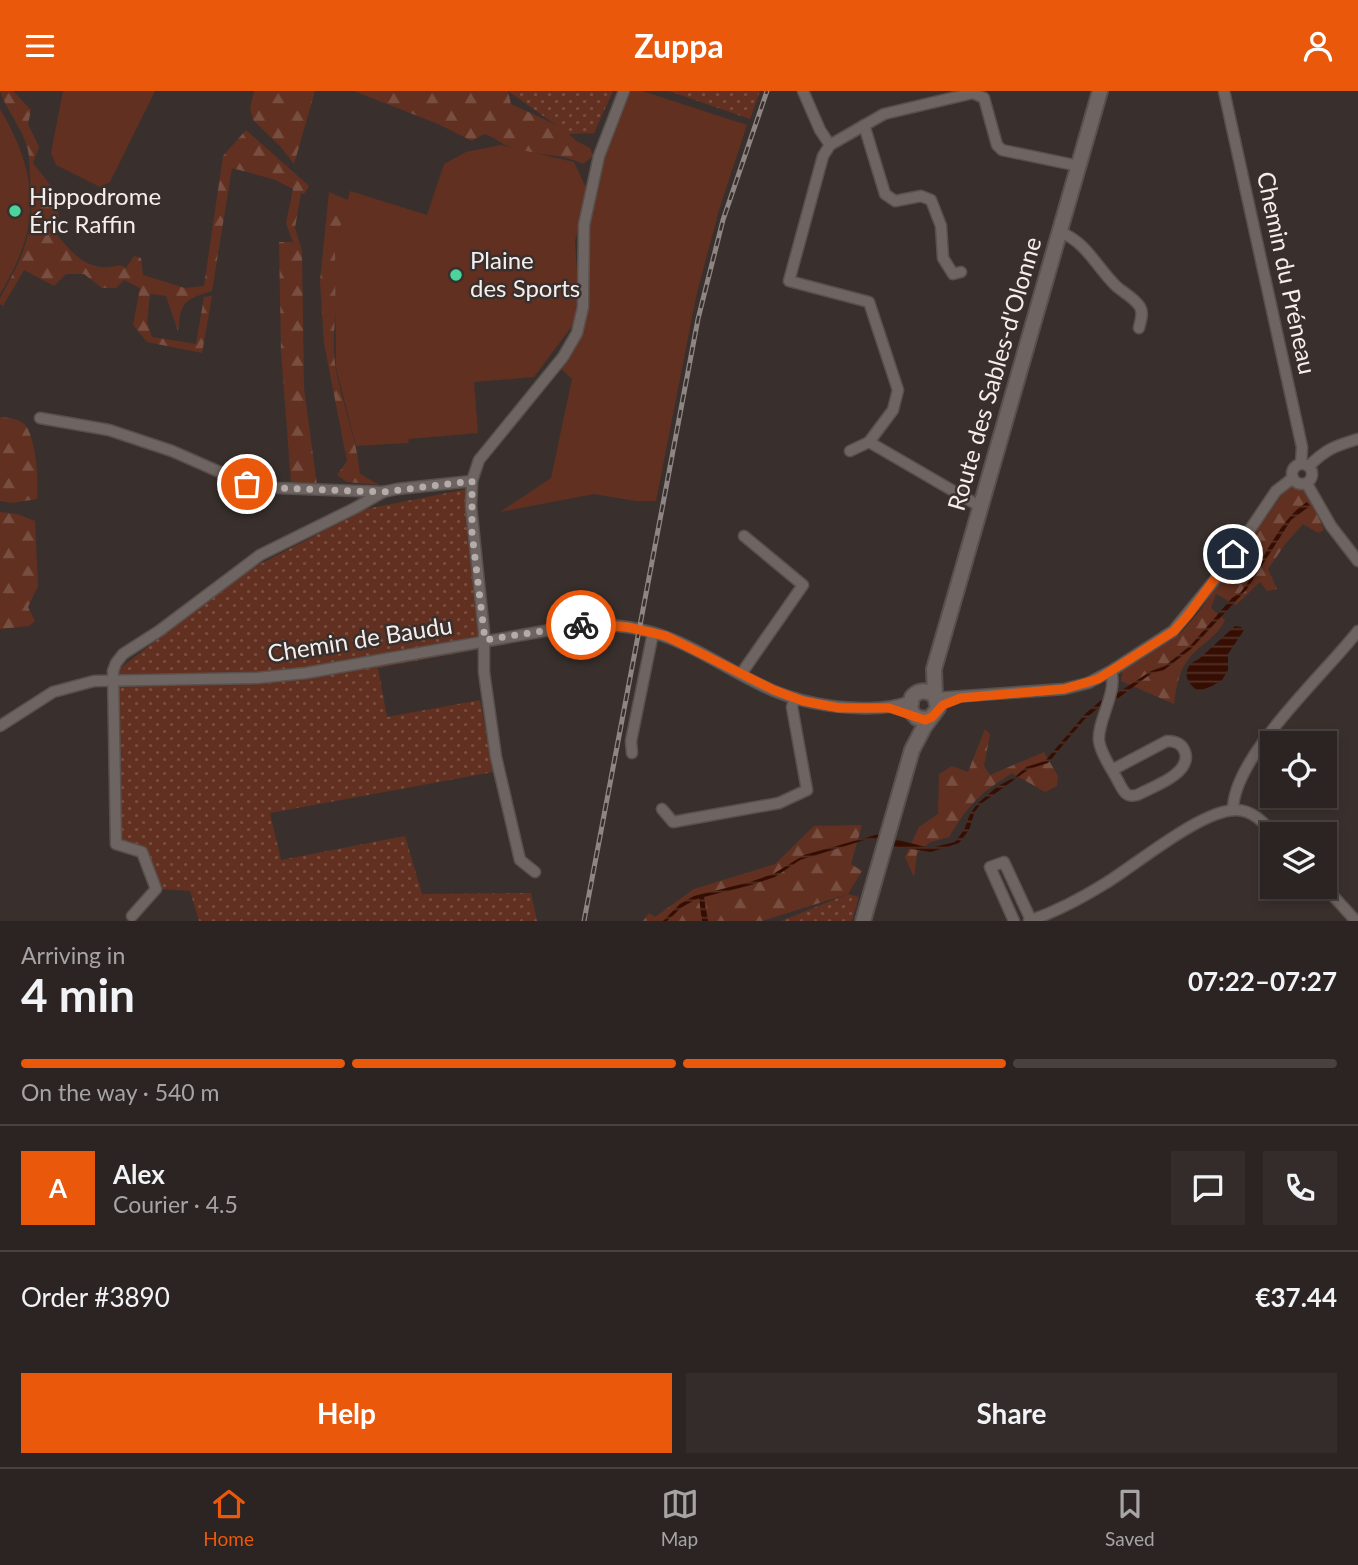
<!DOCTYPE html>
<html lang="en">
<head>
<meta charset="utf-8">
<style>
	body { margin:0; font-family:Lato,sans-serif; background:#332c2a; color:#f1f3f6; height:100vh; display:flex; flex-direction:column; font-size:26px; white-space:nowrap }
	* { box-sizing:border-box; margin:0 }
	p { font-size:23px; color:#a6a4a5 }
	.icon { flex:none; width:38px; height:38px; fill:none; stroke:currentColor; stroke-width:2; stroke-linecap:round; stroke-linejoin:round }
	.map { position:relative; height:830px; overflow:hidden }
	.sheet { display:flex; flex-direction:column; background:#2b2422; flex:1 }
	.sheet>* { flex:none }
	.controls { position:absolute; left:1260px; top:640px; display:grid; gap:14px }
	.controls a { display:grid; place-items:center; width:77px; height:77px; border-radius:0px; background:#2b2422; box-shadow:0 4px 10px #0003,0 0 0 2px #474140; font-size:35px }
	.pin { position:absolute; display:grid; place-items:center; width:60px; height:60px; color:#fff; margin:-30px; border:4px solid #fff; border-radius:50%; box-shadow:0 2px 7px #0007 }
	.courier { position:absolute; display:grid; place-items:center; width:70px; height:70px; margin:-35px; border:5px solid #ea580c; border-radius:50%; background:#fff; color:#222; box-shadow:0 2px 9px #0007 }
	.headline em { font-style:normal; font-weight:700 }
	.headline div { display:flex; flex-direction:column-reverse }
	.headline { display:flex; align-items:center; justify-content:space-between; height:119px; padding:0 21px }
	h1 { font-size:46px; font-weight:700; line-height:52px }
	.bar { display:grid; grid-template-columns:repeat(4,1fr); gap:10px 7px; align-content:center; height:84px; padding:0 21px }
	.bar i { height:9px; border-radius:5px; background:#474140 }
	.bar .current { background:#ea580c }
	.bar p { grid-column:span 4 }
	.line { display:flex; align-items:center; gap:18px; padding:0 21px; border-top:2px solid #474140 }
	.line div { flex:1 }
	.round { display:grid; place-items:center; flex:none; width:74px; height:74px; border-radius:0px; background:#332c2a }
	.button { display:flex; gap:14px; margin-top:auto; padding:14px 21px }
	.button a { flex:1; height:80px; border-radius:0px; background:#ea580c; color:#fff; font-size:28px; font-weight:700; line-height:80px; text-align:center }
	.button a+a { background:#332c2a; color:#f1f3f6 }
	header { display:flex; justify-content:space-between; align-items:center; height:91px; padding:0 21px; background:#ea580c; color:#fff; font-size:32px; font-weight:700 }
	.tabs { display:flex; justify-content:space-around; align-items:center; height:98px; border-top:2px solid #474140; background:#2b2422; font-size:19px; color:#a6a4a5 }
	.tabs a { display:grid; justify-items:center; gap:4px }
	.tabs .current { color:#ea580c }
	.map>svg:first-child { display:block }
</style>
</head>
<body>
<header><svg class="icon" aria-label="menu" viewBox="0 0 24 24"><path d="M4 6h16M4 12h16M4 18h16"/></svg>Zuppa<svg class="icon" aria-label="person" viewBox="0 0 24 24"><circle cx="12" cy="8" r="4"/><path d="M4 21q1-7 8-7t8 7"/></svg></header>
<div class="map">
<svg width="1358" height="830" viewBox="0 0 1358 830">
	<defs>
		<pattern id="grass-dots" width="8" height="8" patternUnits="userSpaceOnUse" patternTransform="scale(1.75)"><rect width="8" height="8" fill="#613020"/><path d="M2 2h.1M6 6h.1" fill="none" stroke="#784e41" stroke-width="1.8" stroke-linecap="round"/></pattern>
		<pattern id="forest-firs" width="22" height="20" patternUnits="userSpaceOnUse" patternTransform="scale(1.75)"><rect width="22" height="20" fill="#613020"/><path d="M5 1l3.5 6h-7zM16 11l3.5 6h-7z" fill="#784e41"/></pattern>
		<pattern id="water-rules" width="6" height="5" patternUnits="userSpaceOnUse" patternTransform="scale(1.75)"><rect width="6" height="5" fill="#350d02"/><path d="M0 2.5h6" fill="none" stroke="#533127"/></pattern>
	</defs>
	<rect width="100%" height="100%" fill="#39302d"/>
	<g fill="url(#grass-dots)">
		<path d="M508 0H613L594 42 569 43Z"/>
		<path d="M669 0H760L750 28Z"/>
		<path d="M467 398 479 542 475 559 378 577 387 626 480 609 493 681 270 722 281 769 405 745 422 803 531 802 537 830H199L190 800 161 798 146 756 120 749 119 578 245 481 366 418Z"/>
		<path d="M848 803 859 806 852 830H781Z"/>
	</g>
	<g fill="url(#forest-firs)">
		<path d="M0 0H13L31 19 28 33 39 56 33 72 51 95 59 125 53 139C72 162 87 183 120 174L126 177 134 165 141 167 143 184 185 197 204 195 223 65 246 39 309 95 304 103 301 102 295 137 302 160 304 297 317 394 291 391 281 261 279 151H293L286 132 293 98 273 88 232 77 212 200C184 209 181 210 178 240L166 205 150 203 147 231 152 246 196 253 204 206 212 205 202 262 147 251 133 234 140 197 124 189 116 197H102L84 183H66L54 195 24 179 3 215 0 213V207C26 160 35 140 30 85 29 74 30 62 26 53 20 34 6 18 0 0Z"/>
		<path d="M254 0H315L294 73 280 55 253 29 250 17Z"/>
		<path d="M354 0H508L511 13 563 37 576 50 590 57 593 65 583 73C561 61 534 66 510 56 500 52 495 46 484 43L472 50 438 33Z"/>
		<path d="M329 101 361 115C348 168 327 224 336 279 342 314 357 347 360 383L379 394 347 391 337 384 347 370 324 252 320 190Z"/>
		<path d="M0 326C9 327 21 328 26 335 36 349 39 392 37 408L12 412 0 410Z"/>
		<path d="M1301 386 1324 439 1318 442 1303 433 1286 452 1268 478 1277 498 1267 500 1260 491 1236 514 1216 503 1211 517 1225 529C1217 547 1198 554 1187 570 1178 582 1176 599 1174 613L1121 590 1122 580 1180 543 1198 522 1294 387Z"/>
		<path d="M0 421 17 423 35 430 38 495 28 516 35 530 29 535 0 538Z"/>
		<path d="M985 638 990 643 984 675 990 684 1044 661 1058 685 1057 695 1045 701 1012 682C979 703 969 713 949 746L930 751 917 762 914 786 905 766 919 736 938 723 939 683 952 675 968 681Z"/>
		<path d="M862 734 851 773 862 780 848 803 762 830H643L649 822 655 826 694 798 775 773 814 735Z"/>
	</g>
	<g fill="#613020">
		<path d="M63 0H155L110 91 100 96 56 74 51 62Z"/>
		<path d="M629 0H642L747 34 719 119 696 206 656 410H636L594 403 500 421 551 387 572 288 561 278C599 232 583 187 589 134 593 87 613 43 629 0Z"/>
		<path d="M0 18C40 86 41 136 0 203Z"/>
		<path d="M501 54 574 71 588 101 575 150 579 211 575 231 534 286 474 291 478 342 409 348 408 352 356 355 336 277 335 156 350 100 427 124 444 73 466 61Z"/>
	</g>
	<g fill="url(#water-rules)">
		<path d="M1307 411 1310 415 1291 429 1247 498 1191 558 1164 579 1152 582 1113 611V605L1151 580 1165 575 1191 554 1232 507 1241 501C1262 474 1278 429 1307 411Z"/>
		<path d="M1235 535 1241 536 1244 539 1228 563V579L1222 589 1212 595 1199 600C1184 592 1181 575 1199 568Z"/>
		<path d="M1105 606V611L1084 629 1048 672 1029 678 982 712 975 720 969 739 959 752 931 761 892 755 894 748 930 757 955 751 964 739 970 723 977 713 998 695 1015 686 1026 676 1045 670 1086 622Z"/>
		<path d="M879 743 878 748H868L800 769 775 786 751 794 704 806 708 830H702L699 807 682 816 667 830H663L680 813 694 805 750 791 773 783 804 764Z"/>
	</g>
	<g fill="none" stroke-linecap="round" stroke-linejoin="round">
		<defs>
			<g id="minor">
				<path d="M803 0 820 39 830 54"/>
				<path d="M1224 0 1302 356 1301 373"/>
				<path d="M864 34 885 103 895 110 921 105 931 109 941 135 943 167 953 183 961 181"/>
				<path d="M1060 141C1086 151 1096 175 1115 194 1122 201 1135 207 1140 216 1144 223 1140 231 1139 237"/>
				<path d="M40 327 109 339 172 360 247 393 278 397 383 401 397 398 472 390"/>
				<path d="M850 360 869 351"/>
				<circle cx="1302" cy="383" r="10"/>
				<path d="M1309 375C1326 358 1335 355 1358 348"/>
				<path d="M1307 393 1331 435 1358 470"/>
				<path d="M981 416 869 351 893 319 898 299 869 211 789 190 823 65 830 54 884 23 973 2 984 7 997 54 1002 59 1079 75"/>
				<path d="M1111 580C1118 601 1097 630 1099 650 1101 664 1112 678 1118 690 1123 699 1125 707 1137 704 1152 696 1192 683 1185 661 1182 652 1175 650 1167 650L1112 679"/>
				<path d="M741 583 803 494 744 445"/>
				<path d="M936 607 1064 598 1088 592 1111 580 1173 540 1222 480 1276 400 1293 387"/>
				<path d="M0 635 53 601 94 590 257 587 306 582 584 533C613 533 641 536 669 547 705 561 738 585 774 600 801 611 829 616 858 617 876 618 893 617 910 610"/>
				<path d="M632 662 631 650 653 542"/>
				<path d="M662 718 673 731 779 712 807 699 792 616 795 607"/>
				<path d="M1233 719C1233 665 1325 583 1358 540"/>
				<path d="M535 781 520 769 496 666 484 581V541L471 415 472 390 479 369 563 266 577 242 583 216 584 134 599 65 624 0"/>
				<path d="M1325 796 1356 830"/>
				<path d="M132 825 156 798 142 761 116 753 113 580 116 572 123 563 159 540 260 464 355 417 383 401"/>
				<path d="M1014 830 990 776 1004 771 1031 829"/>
				<path d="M1029 830C1055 821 1082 807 1106 792 1137 773 1201 719 1236 719 1253 719 1264 732 1275 744"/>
			</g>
			<g id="secondary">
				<path d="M935 605 934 578 1100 0"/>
				<path d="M863 830 912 659 924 636 938 617 935 605C927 598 918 599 912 606L910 619 917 627 929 628"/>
			</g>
		</defs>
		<use href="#minor" stroke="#57504d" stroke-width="13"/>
		<use href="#secondary" stroke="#57504d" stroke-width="18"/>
		<use href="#minor" stroke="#6e6461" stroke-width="10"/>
		<use href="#secondary" stroke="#6e6461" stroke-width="14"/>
		<defs>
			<path id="rail" d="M584 830 698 228 723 129 767 0"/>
		</defs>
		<use href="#rail" stroke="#8e8684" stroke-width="5"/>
		<use href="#rail" stroke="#39302d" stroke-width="2.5" stroke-dasharray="8" stroke-linecap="butt"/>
	</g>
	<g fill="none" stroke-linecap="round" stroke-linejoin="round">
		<path stroke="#b3aca9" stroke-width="7" stroke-dasharray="0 12.6" d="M247 393 278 397 383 401 472 390V442L485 549 581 534"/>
		<path stroke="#ea580c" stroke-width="9" d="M581 534 627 536 666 545 774 599 803 610 839 617H889L925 629 932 626 943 614 961 607 1064 598 1098 588 1174 540 1189 523 1233 463"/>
	</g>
	<g fill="#4bd49b" stroke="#39302d" stroke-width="2.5">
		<circle cx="15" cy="120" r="7"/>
		<circle cx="456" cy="184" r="7"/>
	</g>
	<g text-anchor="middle" stroke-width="5" stroke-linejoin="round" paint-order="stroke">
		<g font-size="24" fill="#f4eeec" stroke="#39302d" text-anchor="start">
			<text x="29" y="114">Hippodrome<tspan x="29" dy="28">Éric Raffin</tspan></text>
			<text x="470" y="178">Plaine<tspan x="470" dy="28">des Sports</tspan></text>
		</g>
		<g font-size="24" fill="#f4eeec" stroke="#39302d">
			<text transform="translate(1286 182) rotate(78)" y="8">Chemin du Préneau</text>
			<text transform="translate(995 283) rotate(-74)" y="8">Route des Sables-d'Olonne</text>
			<text transform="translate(360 549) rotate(-9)" y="8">Chemin de Baudu</text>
		</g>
	</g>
</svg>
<div class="controls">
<a><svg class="icon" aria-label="locate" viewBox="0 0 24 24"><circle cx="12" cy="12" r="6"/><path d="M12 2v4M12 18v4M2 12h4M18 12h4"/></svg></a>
<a><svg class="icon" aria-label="layers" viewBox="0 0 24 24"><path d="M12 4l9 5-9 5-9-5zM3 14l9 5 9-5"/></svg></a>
</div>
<div class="pin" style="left:247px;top:393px;background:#ea580c"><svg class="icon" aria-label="bag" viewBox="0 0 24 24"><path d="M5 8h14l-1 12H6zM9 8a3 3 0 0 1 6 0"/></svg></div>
<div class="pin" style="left:1233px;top:463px;background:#1f2937"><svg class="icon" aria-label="home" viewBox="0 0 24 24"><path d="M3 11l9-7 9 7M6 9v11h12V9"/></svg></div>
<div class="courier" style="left:581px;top:534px"><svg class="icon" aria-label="bike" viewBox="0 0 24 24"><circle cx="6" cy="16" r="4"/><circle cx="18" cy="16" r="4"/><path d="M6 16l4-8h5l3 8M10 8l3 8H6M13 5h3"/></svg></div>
</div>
<section class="sheet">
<div class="headline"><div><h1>4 min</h1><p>Arriving in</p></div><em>07:22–07:27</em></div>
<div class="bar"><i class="current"></i><i class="current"></i><i class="current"></i><i></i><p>On the way · 540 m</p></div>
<div class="line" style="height:126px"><b class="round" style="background:#ea580c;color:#fff">A</b><div><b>Alex</b><p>Courier · 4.5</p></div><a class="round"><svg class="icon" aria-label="chat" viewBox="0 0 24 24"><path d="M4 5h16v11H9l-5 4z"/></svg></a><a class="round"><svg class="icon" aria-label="phone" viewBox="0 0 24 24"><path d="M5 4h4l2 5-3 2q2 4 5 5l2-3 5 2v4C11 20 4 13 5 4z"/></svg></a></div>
<div class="line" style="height:91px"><div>Order #3890</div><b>€37.44</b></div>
<div class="button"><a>Help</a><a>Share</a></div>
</section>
<nav class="tabs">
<a class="current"><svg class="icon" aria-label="home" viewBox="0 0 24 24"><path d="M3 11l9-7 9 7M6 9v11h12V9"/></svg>Home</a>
<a><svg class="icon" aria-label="map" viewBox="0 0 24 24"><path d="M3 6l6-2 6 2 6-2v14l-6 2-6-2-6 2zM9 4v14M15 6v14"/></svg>Map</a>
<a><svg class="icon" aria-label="saved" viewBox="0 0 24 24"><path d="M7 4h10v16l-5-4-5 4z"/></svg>Saved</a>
</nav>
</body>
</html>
